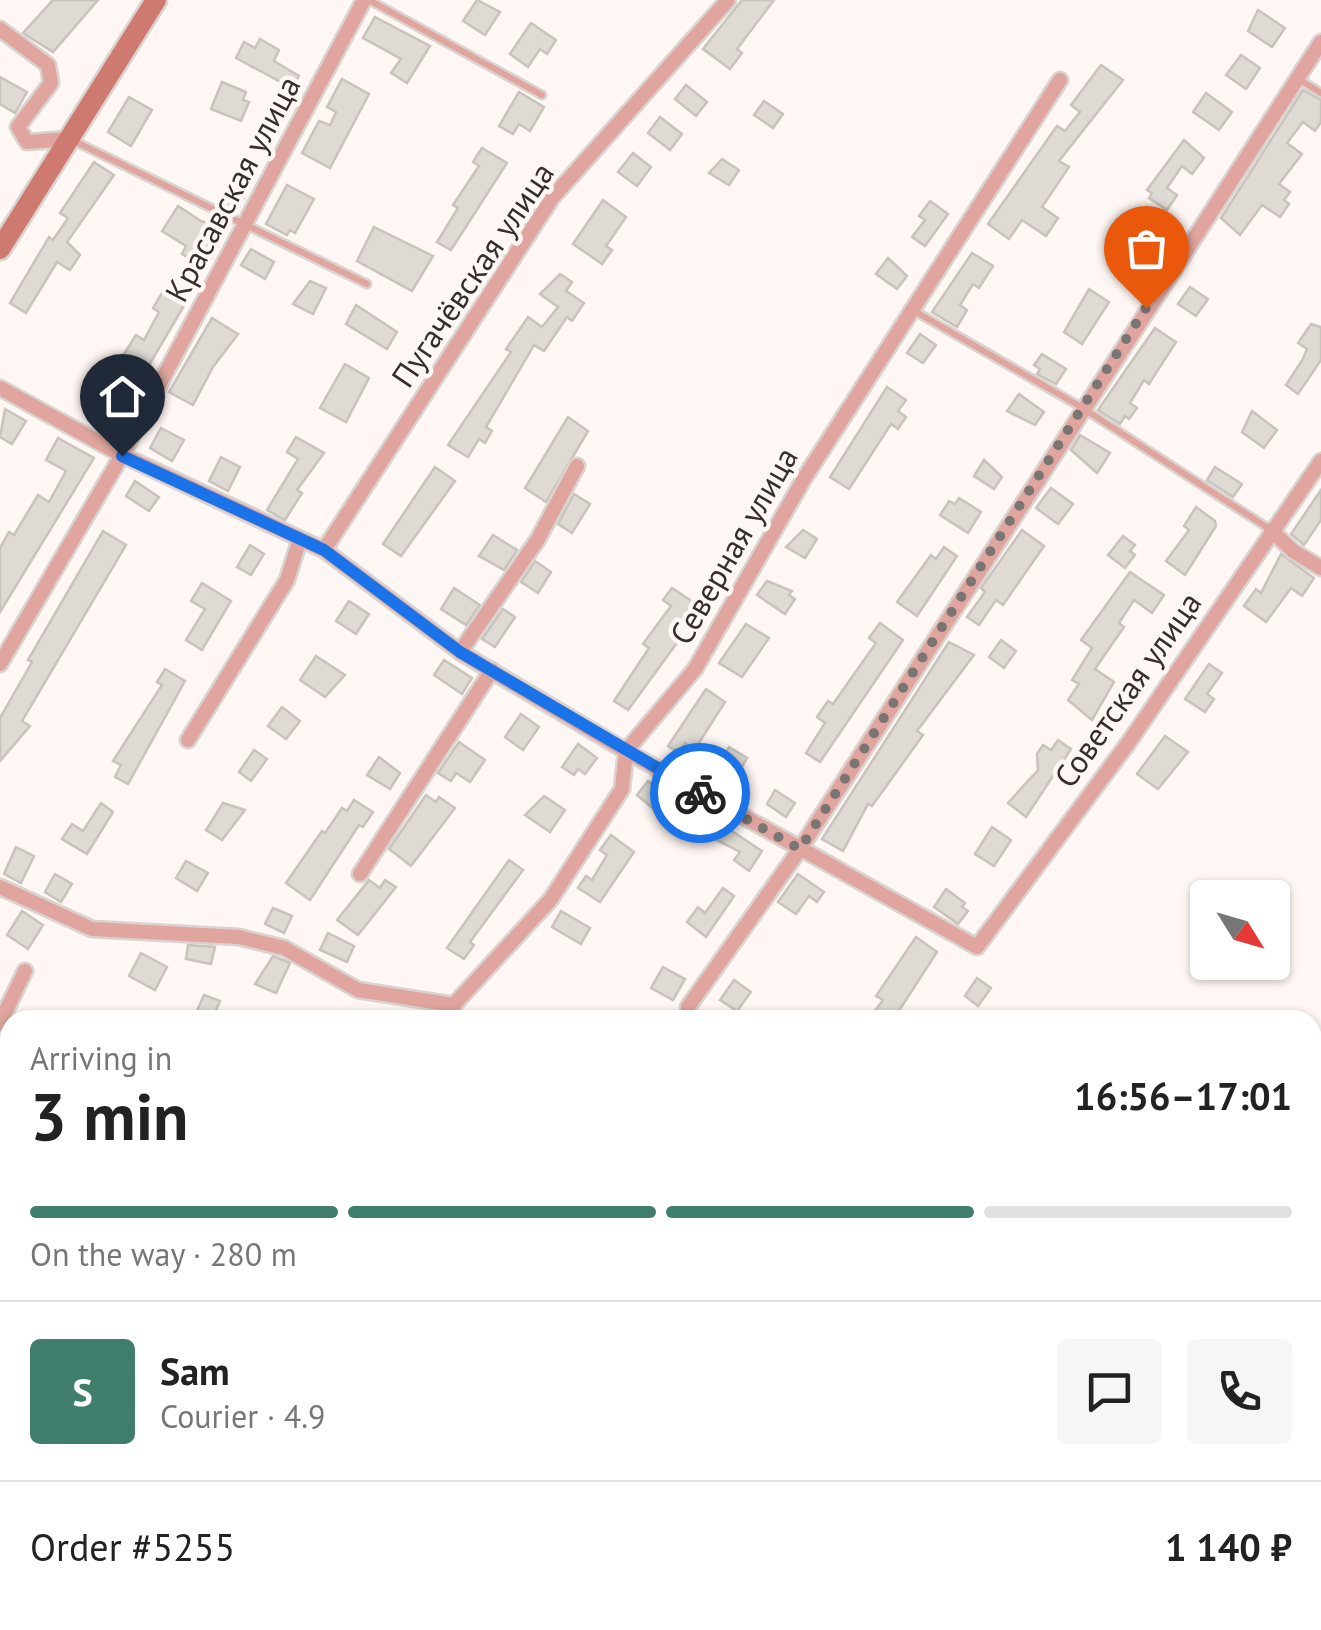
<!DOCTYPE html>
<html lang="en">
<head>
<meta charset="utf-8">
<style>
	body { margin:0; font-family:"PT Sans",sans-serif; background:#f6f6f6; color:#222; height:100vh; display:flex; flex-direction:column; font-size:38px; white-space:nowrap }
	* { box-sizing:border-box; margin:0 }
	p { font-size:32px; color:#767676 }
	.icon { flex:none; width:55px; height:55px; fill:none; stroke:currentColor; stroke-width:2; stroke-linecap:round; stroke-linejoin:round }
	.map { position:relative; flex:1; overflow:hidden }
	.sheet { position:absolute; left:0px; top:1010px; width:1322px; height:620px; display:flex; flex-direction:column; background:#fff; border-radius:30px 30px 0 0; box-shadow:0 2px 8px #0004 }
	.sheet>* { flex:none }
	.needle { width:65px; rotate:127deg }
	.buttons { position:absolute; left:1190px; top:880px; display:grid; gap:20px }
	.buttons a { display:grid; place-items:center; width:100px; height:100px; border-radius:10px; background:#fff; box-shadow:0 2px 8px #0004; font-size:50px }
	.pin { position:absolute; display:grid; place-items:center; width:85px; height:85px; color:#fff; margin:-102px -42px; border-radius:50% 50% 50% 0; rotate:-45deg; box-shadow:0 0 10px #0007 }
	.pin .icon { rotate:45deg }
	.courier { position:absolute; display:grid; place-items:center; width:100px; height:100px; margin:-50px; border:8px solid #1a73e8; border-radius:50%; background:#fff; color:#222; box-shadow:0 2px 12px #0007 }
	.headline em { font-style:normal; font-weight:700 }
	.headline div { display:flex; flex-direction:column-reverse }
	.headline { display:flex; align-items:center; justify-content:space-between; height:170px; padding:0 30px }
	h1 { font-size:65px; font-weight:700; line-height:75px }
	.bar { display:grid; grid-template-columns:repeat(4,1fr); gap:15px 10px; align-content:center; height:120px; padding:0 30px }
	.bar i { height:12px; border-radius:8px; background:#e0e0e0 }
	.bar .active { background:#3f7e6c }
	.bar p { grid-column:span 4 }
	.line { display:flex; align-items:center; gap:25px; padding:0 30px; border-top:2px solid #e0e0e0 }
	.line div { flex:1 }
	.round { display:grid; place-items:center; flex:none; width:105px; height:105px; border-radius:10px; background:#f6f6f6 }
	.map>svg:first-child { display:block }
</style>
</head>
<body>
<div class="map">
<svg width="1321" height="1630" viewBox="0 0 1321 1630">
	<rect width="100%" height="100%" fill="#fff7f3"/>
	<g fill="#d2869b">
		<path d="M1321 1159V1338L1313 1345 1312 1167Z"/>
		<path d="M799 1620H974L967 1630H790Z"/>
	</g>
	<g fill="#dfdbd4" stroke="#c8c3bd" stroke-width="2.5">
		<path d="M53 0H98L53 52 23 33Z"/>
		<path d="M477 0 500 12 485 35 463 21Z"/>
		<path d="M742 0H774L737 49 742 53 730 69 703 49Z"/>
		<path d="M1258 10 1285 28 1272 47 1248 31Z"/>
		<path d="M375 17 430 46 407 83 391 73 401 59 363 38Z"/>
		<path d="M531 23 556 40 547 54 540 49 528 67 510 54Z"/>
		<path d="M260 39 279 50 274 61 299 76 292 88 236 58 244 42 255 48Z"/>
		<path d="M1241 55 1260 68 1246 89 1226 75Z"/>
		<path d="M1101 65 1123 80 1059 161 1069 167 1042 207 1058 218 1046 236 1022 220 1009 239 988 224 1057 126 1065 131 1080 112 1071 105Z"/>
		<path d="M0 77 27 92 15 113 0 104Z"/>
		<path d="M342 79 369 94 330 168 302 153 319 121 330 125 336 112 327 107Z"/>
		<path d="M222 82 246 92 243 100 249 102 241 121 211 109Z"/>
		<path d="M686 85 707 102 696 116 675 99Z"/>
		<path d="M1303 90 1321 100V122L1315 131 1303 122 1287 143 1302 154 1279 184 1290 192 1284 200 1289 204 1280 217 1262 205 1240 235 1221 218Z"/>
		<path d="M519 92 544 107 530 131 519 124 513 134 499 126Z"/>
		<path d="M1206 93 1232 112 1219 130 1193 112Z"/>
		<path d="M129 97 152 110 131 146 108 132Z"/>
		<path d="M764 101 783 114 773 128 754 115Z"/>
		<path d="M660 117 682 134 670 150 648 133Z"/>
		<path d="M1184 140 1204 158 1192 174 1182 166 1167 188 1177 195 1167 210 1149 198 1152 193 1147 190Z"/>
		<path d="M482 148 507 163 451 250 437 242 458 208 453 205 479 166 473 162Z"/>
		<path d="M633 153 651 167 637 186 618 172Z"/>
		<path d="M722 159 739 170 729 185 709 173Z"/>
		<path d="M94 162 114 175 67 242 80 255 70 270 57 262 26 313 10 303 49 237 53 240 68 218 60 213Z"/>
		<path d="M287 185 314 199 295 233 290 230 287 235 266 224Z"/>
		<path d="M227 189 244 198 236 213 219 204Z"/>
		<path d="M603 200 626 217 606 246 612 250 602 264 573 244Z"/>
		<path d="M930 201 948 214 925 246 912 237 925 220 919 216Z"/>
		<path d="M178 206 201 221 209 223 213 216 230 225 206 268 182 254 186 246 162 231Z"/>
		<path d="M1134 219 1153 233 1128 271 1110 258Z"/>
		<path d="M374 227 433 256 412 291 357 261Z"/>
		<path d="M251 249 274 262 265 279 241 265Z"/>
		<path d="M972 253 993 266 979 288 973 284 960 305 967 310 957 327 932 312Z"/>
		<path d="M888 258 907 276 897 289 876 274Z"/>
		<path d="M560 274 572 282 566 291 584 303 572 321 567 317 544 351 534 345 486 427 492 431 485 443 479 439 468 457 448 445 511 352 506 349 528 317 542 327 558 307 540 294Z"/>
		<path d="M310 281 326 288 313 314 293 304Z"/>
		<path d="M166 286 188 299 148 367 140 362 136 366 122 357 136 335 144 340 159 312 153 308Z"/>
		<path d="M1190 287 1208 299 1196 316 1178 304Z"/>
		<path d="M1089 289 1109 302 1082 344 1064 332Z"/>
		<path d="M356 305 397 332 387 349 346 324Z"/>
		<path d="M212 318 238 334 213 367 193 405 169 392Z"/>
		<path d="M1311 324 1321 327V360L1298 394 1286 385 1303 359 1307 349 1298 343Z"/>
		<path d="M1155 328 1176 342 1149 384 1144 380 1130 403 1137 408 1129 419 1125 416 1120 424 1098 410Z"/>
		<path d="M920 334 936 345 923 363 907 353Z"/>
		<path d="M1042 354 1066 369 1056 384 1037 374 1040 369 1034 365Z"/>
		<path d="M345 364 369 378 346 422 320 408Z"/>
		<path d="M887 387 906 400 898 411 906 417 898 429 891 424 849 489 830 477Z"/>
		<path d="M104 388 127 401 112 426 90 413Z"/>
		<path d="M1019 394 1044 412 1035 425 1007 411Z"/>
		<path d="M5 409 26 421 12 444 0 437Z"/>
		<path d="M1252 411 1277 430 1264 448 1242 432Z"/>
		<path d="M568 417 588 431 546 502 525 488Z"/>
		<path d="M161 428 184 440 172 461 150 448Z"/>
		<path d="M1080 435 1110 453 1097 473 1071 450Z"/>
		<path d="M296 437 324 453 297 490 302 493 285 520 267 510 298 459 287 452Z"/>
		<path d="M58 438 94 458 0 612V548L9 532 14 535 38 495 49 502 66 471 46 460Z"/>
		<path d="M221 457 240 467 228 491 209 481Z"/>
		<path d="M984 460 1002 477 994 489 974 476Z"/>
		<path d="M435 467 455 481 401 556 383 544Z"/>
		<path d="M1215 467 1242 484 1233 497 1207 480Z"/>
		<path d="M135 481 159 497 149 511 126 496Z"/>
		<path d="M1051 488 1073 504 1058 524 1036 508Z"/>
		<path d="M1321 490V520L1304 545 1291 534Z"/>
		<path d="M574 494 590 504 572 533 558 524Z"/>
		<path d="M959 498 981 512 968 533 940 515 949 501 955 504Z"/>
		<path d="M1196 507 1215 521 1216 526 1185 575 1166 561 1189 530 1184 526Z"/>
		<path d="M803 530 817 539 805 558 786 547Z"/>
		<path d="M1022 530 1044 546 1003 605 996 600 979 625 967 617 985 592 981 588Z"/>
		<path d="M103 531 126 545 22 721 30 726 0 761V718L32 662 28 660Z"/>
		<path d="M493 535 517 550 504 570 479 556Z"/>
		<path d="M1123 536 1135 545 1130 551 1135 555 1125 568 1108 555Z"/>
		<path d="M250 545 264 554 251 575 237 567Z"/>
		<path d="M944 547 957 556 917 616 897 602 931 555 936 559Z"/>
		<path d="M1281 554 1314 578 1302 596 1291 588 1266 622 1244 606 1256 589 1261 593Z"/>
		<path d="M535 561 551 572 538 593 521 582Z"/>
		<path d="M1130 572 1164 595 1152 613 1134 600 1119 623 1124 627 1095 669 1114 682 1092 720 1068 700 1079 684 1072 680 1092 648 1081 640Z"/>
		<path d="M767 581 792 591 789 595 795 599 785 614 757 595Z"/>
		<path d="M202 583 231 601 202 650 186 640 205 609 191 601Z"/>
		<path d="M454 588 480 605 466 625 441 609Z"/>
		<path d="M672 588 693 602 674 630 682 636 628 710 614 701 649 648 643 644 671 606 663 600Z"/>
		<path d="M349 601 369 614 356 634 336 621Z"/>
		<path d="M503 609 515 617 495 647 482 639Z"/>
		<path d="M880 623 903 640 820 762 806 753 825 723 817 717 828 701 833 704 876 643 869 638Z"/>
		<path d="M746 624 769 638 742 677 719 663Z"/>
		<path d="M1001 640 1016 651 1004 668 989 657Z"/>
		<path d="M949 642 974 655 917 731 923 735 872 806 868 804 843 851 822 839Z"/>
		<path d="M316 656 345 675 325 697 300 680Z"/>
		<path d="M444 660 472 678 462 694 434 675Z"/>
		<path d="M1209 664 1222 673 1207 694 1214 699 1205 712 1185 699Z"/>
		<path d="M165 669 185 681 128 784 115 777 121 765 113 761 162 685 157 682Z"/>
		<path d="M706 689 725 702 695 749 685 743 680 753 668 746Z"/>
		<path d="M282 707 300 721 286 739 268 726Z"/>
		<path d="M521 714 539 727 523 750 505 737Z"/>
		<path d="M1165 736 1188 752 1158 789 1137 774Z"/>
		<path d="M1058 740 1071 749 1026 817 1008 803 1038 770 1037 754 1043 745 1051 750Z"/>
		<path d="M459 742 485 760 470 782 456 773 451 781 438 773Z"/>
		<path d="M578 744 597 758 585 774 578 769 574 775 562 767Z"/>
		<path d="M729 747 747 758 732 784 713 773Z"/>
		<path d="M254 750 267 759 251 781 239 772Z"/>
		<path d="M379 757 400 773 390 789 367 775Z"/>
		<path d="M648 781 668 797 656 811 637 795Z"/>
		<path d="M775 790 795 803 786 817 767 804Z"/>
		<path d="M426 795 436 802 439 797 455 808 411 866 389 849Z"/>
		<path d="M544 796 565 810 550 832 525 815Z"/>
		<path d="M354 800 373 812 363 827 359 825 310 900 286 883 322 831 325 833 342 808 347 811Z"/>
		<path d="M101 803 113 812 87 854 62 839 72 824 83 831Z"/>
		<path d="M223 803 245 810 222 840 206 830Z"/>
		<path d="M711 817 762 851 749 871 734 860 740 852 701 832Z"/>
		<path d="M992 827 1011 840 994 866 975 854Z"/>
		<path d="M611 835 634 852 600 902 578 888 586 876 592 880 607 855 600 850Z"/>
		<path d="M16 847 34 856 21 883 4 874Z"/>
		<path d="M509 860 523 870 470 942 474 945 464 959 447 948Z"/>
		<path d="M186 861 208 873 197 891 176 878Z"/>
		<path d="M55 874 72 884 61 902 45 892Z"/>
		<path d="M798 874 824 892 817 902 809 896 796 914 778 902Z"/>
		<path d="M369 880 380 888 385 880 396 887 358 935 337 920Z"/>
		<path d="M723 888 734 896 706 937 687 922 698 907 705 913Z"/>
		<path d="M946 889 965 903 962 907 968 911 958 924 934 907Z"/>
		<path d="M273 908 292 916 284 933 265 924Z"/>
		<path d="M22 911 43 925 28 949 7 935Z"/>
		<path d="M561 911 590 928 581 944 552 927Z"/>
		<path d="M328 933 354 946 347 962 320 950Z"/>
		<path d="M916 937 937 952 893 1020H868L883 1000 876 996Z"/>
		<path d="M188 945 215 947 211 964 186 959Z"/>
		<path d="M141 953 167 967 155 990 129 976Z"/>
		<path d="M273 956 290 963 276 993 255 984Z"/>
		<path d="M663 967 685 979 673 1000 651 988Z"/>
		<path d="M977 978 991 988 978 1006 965 996Z"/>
		<path d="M734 980 751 992 737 1011 720 1000Z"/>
		<path d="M204 995 220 1001 212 1020H193Z"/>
	</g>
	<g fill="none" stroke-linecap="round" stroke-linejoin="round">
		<defs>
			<g id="lane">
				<path d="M369 0 542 95"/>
				<path d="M1297 78 1321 93"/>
				<path d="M74 141 367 284"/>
				<path d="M911 309 1081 407 1271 530"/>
			</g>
			<g id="street">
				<path d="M0 29 48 65 51 83 18 127 27 142 69 139"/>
				<path d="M0 388 122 455 324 550 460 652 626 751 977 947 1129 742 1321 461"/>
				<path d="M1271 530 1293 551 1321 568"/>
				<path d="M324 550 552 198 728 0"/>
				<path d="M460 652 538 539 577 466"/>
				<path d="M0 664 122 455 364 0"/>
				<path d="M188 740 287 580 300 539"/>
				<path d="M360 874 492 670"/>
				<path d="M0 887 92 929 239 937 284 948 358 990 454 1005"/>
				<path d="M688 1007 800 849 1321 42"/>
				<path d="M440 1020 551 899 622 789 626 751 695 669 805 477 1060 80"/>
				<path d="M0 1023 25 971"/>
				<path d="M0 1439 10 1444"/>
				<path d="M87 1630 92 1620"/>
				<path d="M327 1630 335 1620"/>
			</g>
			<path id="secondary" d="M0 249 156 0"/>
		</defs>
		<use href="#lane" stroke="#dad3cf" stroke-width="11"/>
		<use href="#street" stroke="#dad3cf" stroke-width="19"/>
		<use href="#secondary" stroke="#dad3cf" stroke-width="25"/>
		<use href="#lane" stroke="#dfa59e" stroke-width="6"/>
		<use href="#street" stroke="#dfa59e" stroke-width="14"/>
		<use href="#secondary" stroke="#ce7a71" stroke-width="20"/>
	</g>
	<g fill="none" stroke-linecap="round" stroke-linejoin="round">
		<path stroke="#7a7572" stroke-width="10" stroke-dasharray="0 18" d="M700 793 800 849 1146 308"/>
		<path stroke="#1a73e8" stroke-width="12" d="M122 456 324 550 460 652 700 793"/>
	</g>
	<g text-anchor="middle" stroke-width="9" stroke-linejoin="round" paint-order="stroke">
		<g font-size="32" fill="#322f2d" stroke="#fff7f3">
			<text transform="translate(233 189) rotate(-62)" y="11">Красавская улица</text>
			<text transform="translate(473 275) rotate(-56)" y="11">Пугачёвская улица</text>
			<text transform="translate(734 546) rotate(-60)" y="11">Северная улица</text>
			<text transform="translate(1128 690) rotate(-55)" y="11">Советская улица</text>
		</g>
	</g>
</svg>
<div class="buttons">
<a><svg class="needle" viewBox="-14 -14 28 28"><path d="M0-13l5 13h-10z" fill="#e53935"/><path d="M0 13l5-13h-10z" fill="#767676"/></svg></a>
</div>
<div class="pin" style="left:1146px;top:308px;background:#ea580c"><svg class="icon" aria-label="bag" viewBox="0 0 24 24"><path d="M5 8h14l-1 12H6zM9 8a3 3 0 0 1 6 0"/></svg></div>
<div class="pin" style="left:122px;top:456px;background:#1f2937"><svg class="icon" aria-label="home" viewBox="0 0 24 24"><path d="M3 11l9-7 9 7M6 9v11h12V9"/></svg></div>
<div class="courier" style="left:700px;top:793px"><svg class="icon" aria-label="bike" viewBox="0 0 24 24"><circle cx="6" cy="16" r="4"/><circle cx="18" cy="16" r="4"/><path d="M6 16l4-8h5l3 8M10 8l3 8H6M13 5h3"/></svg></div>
<section class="sheet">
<div class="headline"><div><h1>3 min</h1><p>Arriving in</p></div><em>16:56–17:01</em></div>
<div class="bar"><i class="active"></i><i class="active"></i><i class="active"></i><i></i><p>On the way · 280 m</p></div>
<div class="line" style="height:180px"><b class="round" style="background:#3f7e6c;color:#fff">S</b><div><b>Sam</b><p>Courier · 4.9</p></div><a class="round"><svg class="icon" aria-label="chat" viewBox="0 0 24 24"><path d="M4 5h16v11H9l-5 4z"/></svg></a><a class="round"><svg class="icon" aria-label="phone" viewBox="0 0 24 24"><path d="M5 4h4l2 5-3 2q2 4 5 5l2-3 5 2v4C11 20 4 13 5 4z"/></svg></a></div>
<div class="line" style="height:130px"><div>Order #5255</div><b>1 140 ₽</b></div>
</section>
</div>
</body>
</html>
